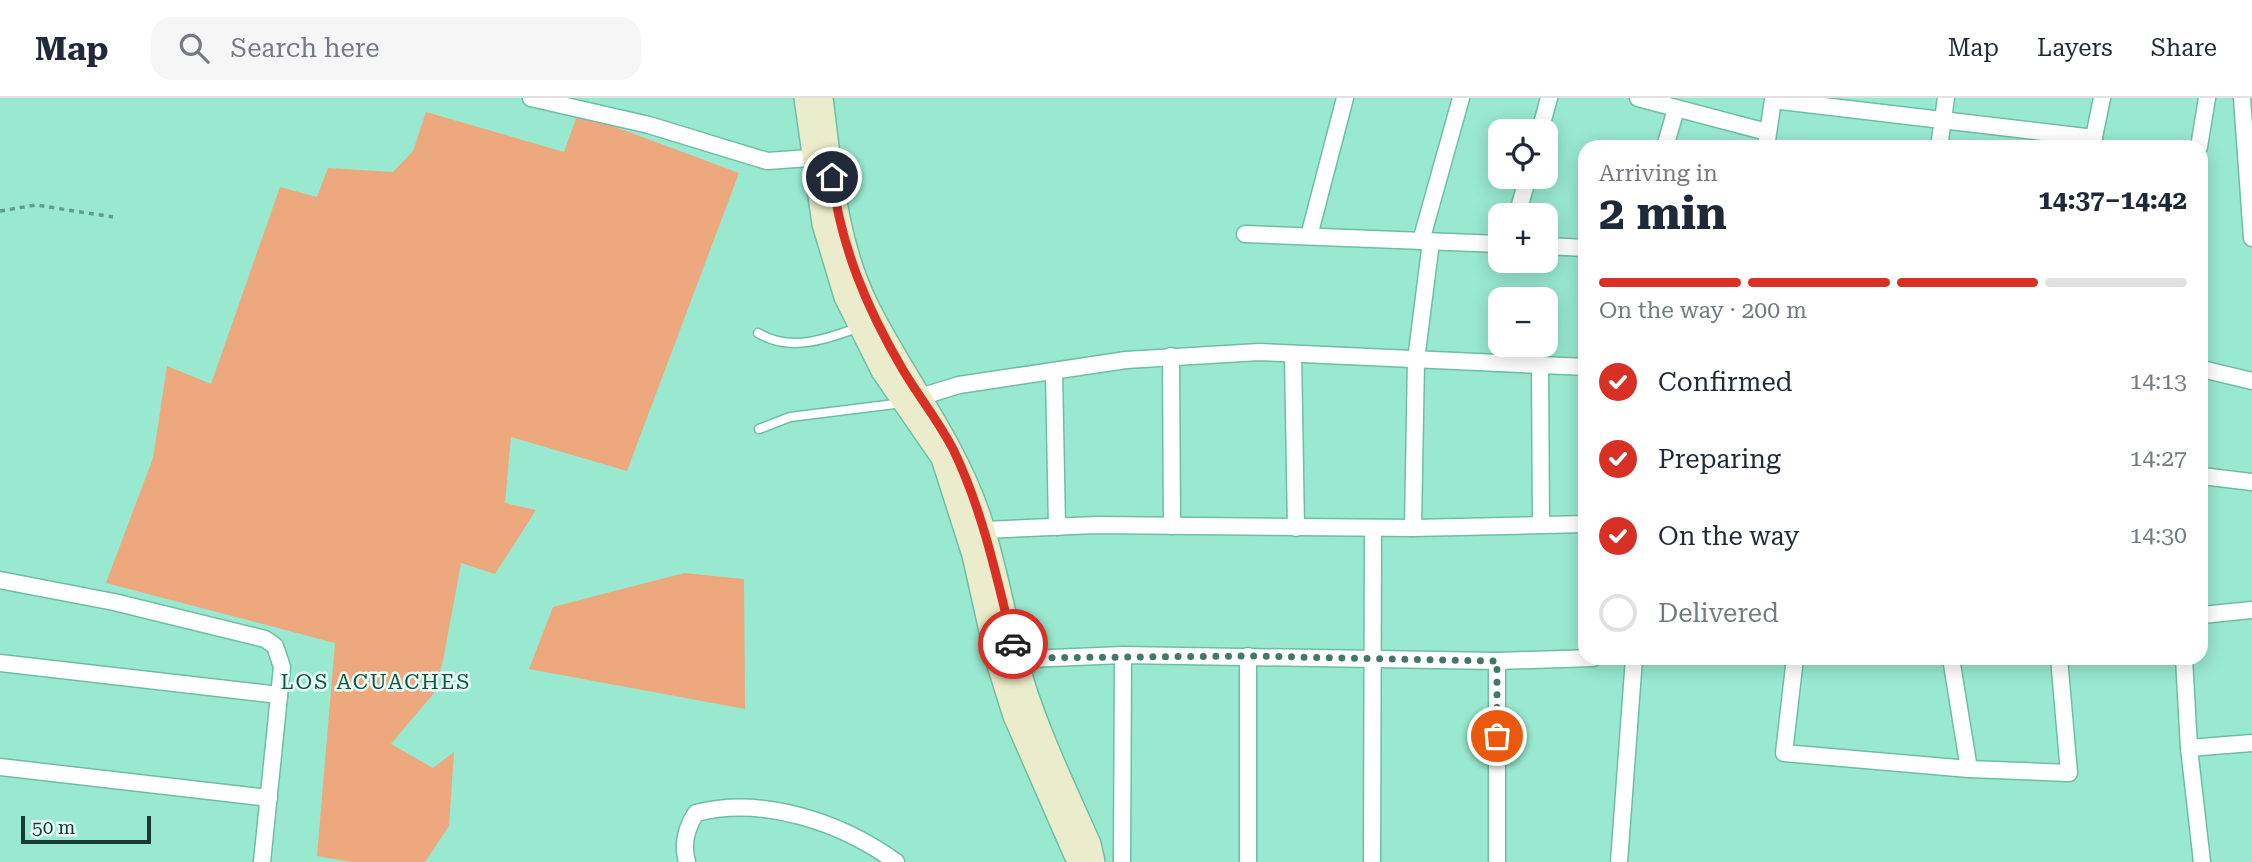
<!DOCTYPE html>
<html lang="en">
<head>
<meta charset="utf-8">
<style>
	body { margin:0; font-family:"Roboto Serif",serif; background:#f6f6f7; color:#1f2937; height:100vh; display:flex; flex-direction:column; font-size:26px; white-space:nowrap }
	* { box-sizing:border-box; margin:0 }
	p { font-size:23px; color:#747a83 }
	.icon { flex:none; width:38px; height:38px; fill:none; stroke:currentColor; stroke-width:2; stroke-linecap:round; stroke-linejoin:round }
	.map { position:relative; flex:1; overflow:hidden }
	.sheet { position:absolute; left:1578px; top:42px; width:630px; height:525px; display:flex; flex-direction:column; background:#fff; border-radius:21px; box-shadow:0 4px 18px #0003 }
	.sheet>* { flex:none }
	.fabs { position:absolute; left:1488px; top:21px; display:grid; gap:14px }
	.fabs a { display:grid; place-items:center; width:70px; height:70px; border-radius:14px; background:#fff; box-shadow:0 4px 18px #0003; font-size:35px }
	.scale { position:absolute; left:21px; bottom:18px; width:130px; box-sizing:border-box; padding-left:7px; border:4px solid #183a30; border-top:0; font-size:19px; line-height:24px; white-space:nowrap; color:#183a30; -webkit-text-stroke:5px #e6fdf5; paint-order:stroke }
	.pin { position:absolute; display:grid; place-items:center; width:60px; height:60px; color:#fff; margin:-30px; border:4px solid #fff; border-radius:50%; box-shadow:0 2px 7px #0007 }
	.courier { position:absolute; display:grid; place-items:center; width:70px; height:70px; margin:-35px; border:5px solid #d93025; border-radius:50%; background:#fff; color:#222; box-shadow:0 2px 9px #0007 }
	.headline em { font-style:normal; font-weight:700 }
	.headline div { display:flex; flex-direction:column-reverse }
	.headline { display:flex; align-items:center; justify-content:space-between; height:119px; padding:0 21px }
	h1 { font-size:46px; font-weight:700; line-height:52px }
	.bar { display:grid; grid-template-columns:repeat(4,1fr); gap:10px 7px; align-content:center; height:84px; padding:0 21px }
	.bar i { height:9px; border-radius:5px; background:#e0e1e3 }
	.bar .current { background:#d93025 }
	.bar p { grid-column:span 4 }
	ol { padding:0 21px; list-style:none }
	li { display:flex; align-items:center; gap:21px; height:77px }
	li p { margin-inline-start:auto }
	li .icon { padding:7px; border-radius:50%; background:#d93025; color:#fff; stroke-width:4 }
	li:last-child { color:#747a83 }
	li i { width:38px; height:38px; border:4px solid #e0e1e3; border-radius:50% }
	header { display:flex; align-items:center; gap:42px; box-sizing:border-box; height:98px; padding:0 35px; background:#fff; border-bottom:2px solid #e0e1e3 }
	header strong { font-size:33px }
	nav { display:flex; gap:38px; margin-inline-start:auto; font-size:24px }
	.search { width:490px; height:63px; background:#f6f6f7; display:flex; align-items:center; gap:18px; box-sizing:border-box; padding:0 24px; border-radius:21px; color:#747a83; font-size:26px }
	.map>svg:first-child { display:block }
</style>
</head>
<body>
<header>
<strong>Map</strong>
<div class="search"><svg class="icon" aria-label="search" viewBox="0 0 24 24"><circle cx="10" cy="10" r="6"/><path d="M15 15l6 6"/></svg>Search here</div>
<nav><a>Map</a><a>Layers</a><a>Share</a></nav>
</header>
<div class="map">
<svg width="2252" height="764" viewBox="0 0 2252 764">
	<rect width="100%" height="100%" fill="#99e9d0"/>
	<g fill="#eda87e">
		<path d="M426 14 564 54 578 15 739 75 627 373 511 339 505 405 536 412 495 476 461 465 443 563 434 595 391 646 433 670 454 654 449 728 425 764H352L317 758 335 545 106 485 153 360 167 268 211 286 280 89 317 99 328 70 393 74 413 53Z"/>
		<path d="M684 475 744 481 745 611 529 571 553 509Z"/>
	</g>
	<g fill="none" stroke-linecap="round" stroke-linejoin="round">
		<defs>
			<g id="lane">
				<path d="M758 235C790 254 824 242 857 230"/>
				<path d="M759 331 790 319 903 305"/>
			</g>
			<g id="street">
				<path d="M531 0 649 27 767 63 824 59"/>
				<path d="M1638 0 1767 34"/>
				<path d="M2242 0 2252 140"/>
				<path d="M1540 33 1549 0"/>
				<path d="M1665 49 1676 11"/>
				<path d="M1766 49 1773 2 2094 40"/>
				<path d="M1939 49 1946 0"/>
				<path d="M2092 49 2102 0"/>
				<path d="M2199 49 2207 0"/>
				<path d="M1517 117 1528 79"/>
				<path d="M1245 136 1500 146"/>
				<path d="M1309 138 1345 0"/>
				<path d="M1421 143 1461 0"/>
				<path d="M1545 148 1586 150"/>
				<path d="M1293 256 1296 430"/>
				<path d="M1171 258 1172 428"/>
				<path d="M1540 267 1541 426"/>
				<path d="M2202 271 2252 283"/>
				<path d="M1054 274 1057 429"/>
				<path d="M910 302 959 287 1126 262 1259 254 1586 269"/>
				<path d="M2202 378 2252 384"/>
				<path d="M1413 430 1416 262 1431 144"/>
				<path d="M984 432 1096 427 1413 430 1586 426"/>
				<path d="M0 482 114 504 265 541 275 548 282 569 262 764"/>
				<path d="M2202 517 2252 512"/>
				<path d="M1248 558V764"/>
				<path d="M1795 560 1784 655 1969 671 2069 675 2059 560"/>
				<path d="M1951 560 1969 671"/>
				<path d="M2184 560 2189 650 2202 764"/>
				<path d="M1007 562 1123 557 1497 563 1593 560"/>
				<path d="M0 565 279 597"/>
				<path d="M2189 650 2252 645"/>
				<path d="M0 669 269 700"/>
				<path d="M687 764C682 746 686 730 696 715 763 698 841 724 896 764"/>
				<path d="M1122 764 1123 557"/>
				<path d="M1372 764 1373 430"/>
				<path d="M1497 764V563"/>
				<path d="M1619 764 1634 560"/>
			</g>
			<g id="secondary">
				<path d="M805 0 823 126 845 199 882 273 942 360 973 457 997 564 1014 618 1078 764"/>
				<path d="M822 0C831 69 836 143 867 206 902 277 953 340 979 416 995 463 1003 512 1016 559 1033 624 1063 685 1090 746L1094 764"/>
			</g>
		</defs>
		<use href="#lane" stroke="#6ebea5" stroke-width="11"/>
		<use href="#street" stroke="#6ebea5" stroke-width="19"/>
		<use href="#secondary" stroke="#6ebea5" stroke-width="24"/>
		<path stroke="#629e8b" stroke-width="3.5" stroke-dasharray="5 5" stroke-linecap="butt" d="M0 113 36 107 113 119"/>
		<use href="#lane" stroke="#fff" stroke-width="8"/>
		<use href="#street" stroke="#fff" stroke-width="16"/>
		<use href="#secondary" stroke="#eaeccb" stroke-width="21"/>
	</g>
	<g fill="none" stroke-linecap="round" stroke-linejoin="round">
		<path stroke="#457768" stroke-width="7" stroke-dasharray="0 12.6" d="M1013 546 1016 560 1248 558 1497 563V638"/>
		<path stroke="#d93025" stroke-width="9" d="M832 79C841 149 867 211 903 272 919 299 940 325 954 353 983 414 997 480 1013 546"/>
	</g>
	<g text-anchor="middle" stroke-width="5" stroke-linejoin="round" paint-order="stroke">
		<g font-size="21" letter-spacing="2" fill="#135444" stroke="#e6fdf5">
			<text x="376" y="591">LOS ACUACHES</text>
		</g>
	</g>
</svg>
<div class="fabs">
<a><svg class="icon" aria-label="locate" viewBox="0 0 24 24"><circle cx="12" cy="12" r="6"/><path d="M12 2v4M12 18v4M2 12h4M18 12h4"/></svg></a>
<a>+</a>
<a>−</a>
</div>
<div class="scale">50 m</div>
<div class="pin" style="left:1497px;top:638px;background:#ea580c"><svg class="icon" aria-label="bag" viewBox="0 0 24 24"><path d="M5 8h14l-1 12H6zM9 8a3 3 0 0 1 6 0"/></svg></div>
<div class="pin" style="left:832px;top:79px;background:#1f2937"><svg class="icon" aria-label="home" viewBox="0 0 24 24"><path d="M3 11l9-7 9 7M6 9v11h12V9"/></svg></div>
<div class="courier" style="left:1013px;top:546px"><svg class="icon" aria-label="car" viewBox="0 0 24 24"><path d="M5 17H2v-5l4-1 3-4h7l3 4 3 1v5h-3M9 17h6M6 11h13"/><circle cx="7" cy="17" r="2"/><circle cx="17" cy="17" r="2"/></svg></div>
<section class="sheet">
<div class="headline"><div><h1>2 min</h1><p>Arriving in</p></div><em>14:37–14:42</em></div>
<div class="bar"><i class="current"></i><i class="current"></i><i class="current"></i><i></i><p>On the way · 200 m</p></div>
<ol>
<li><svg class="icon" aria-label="check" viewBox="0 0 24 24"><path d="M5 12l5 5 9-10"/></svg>Confirmed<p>14:13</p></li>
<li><svg class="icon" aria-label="check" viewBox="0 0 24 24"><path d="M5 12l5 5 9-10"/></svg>Preparing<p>14:27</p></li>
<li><svg class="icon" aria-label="check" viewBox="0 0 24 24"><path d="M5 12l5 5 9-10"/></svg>On the way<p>14:30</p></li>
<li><i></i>Delivered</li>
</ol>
</section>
</div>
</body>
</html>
